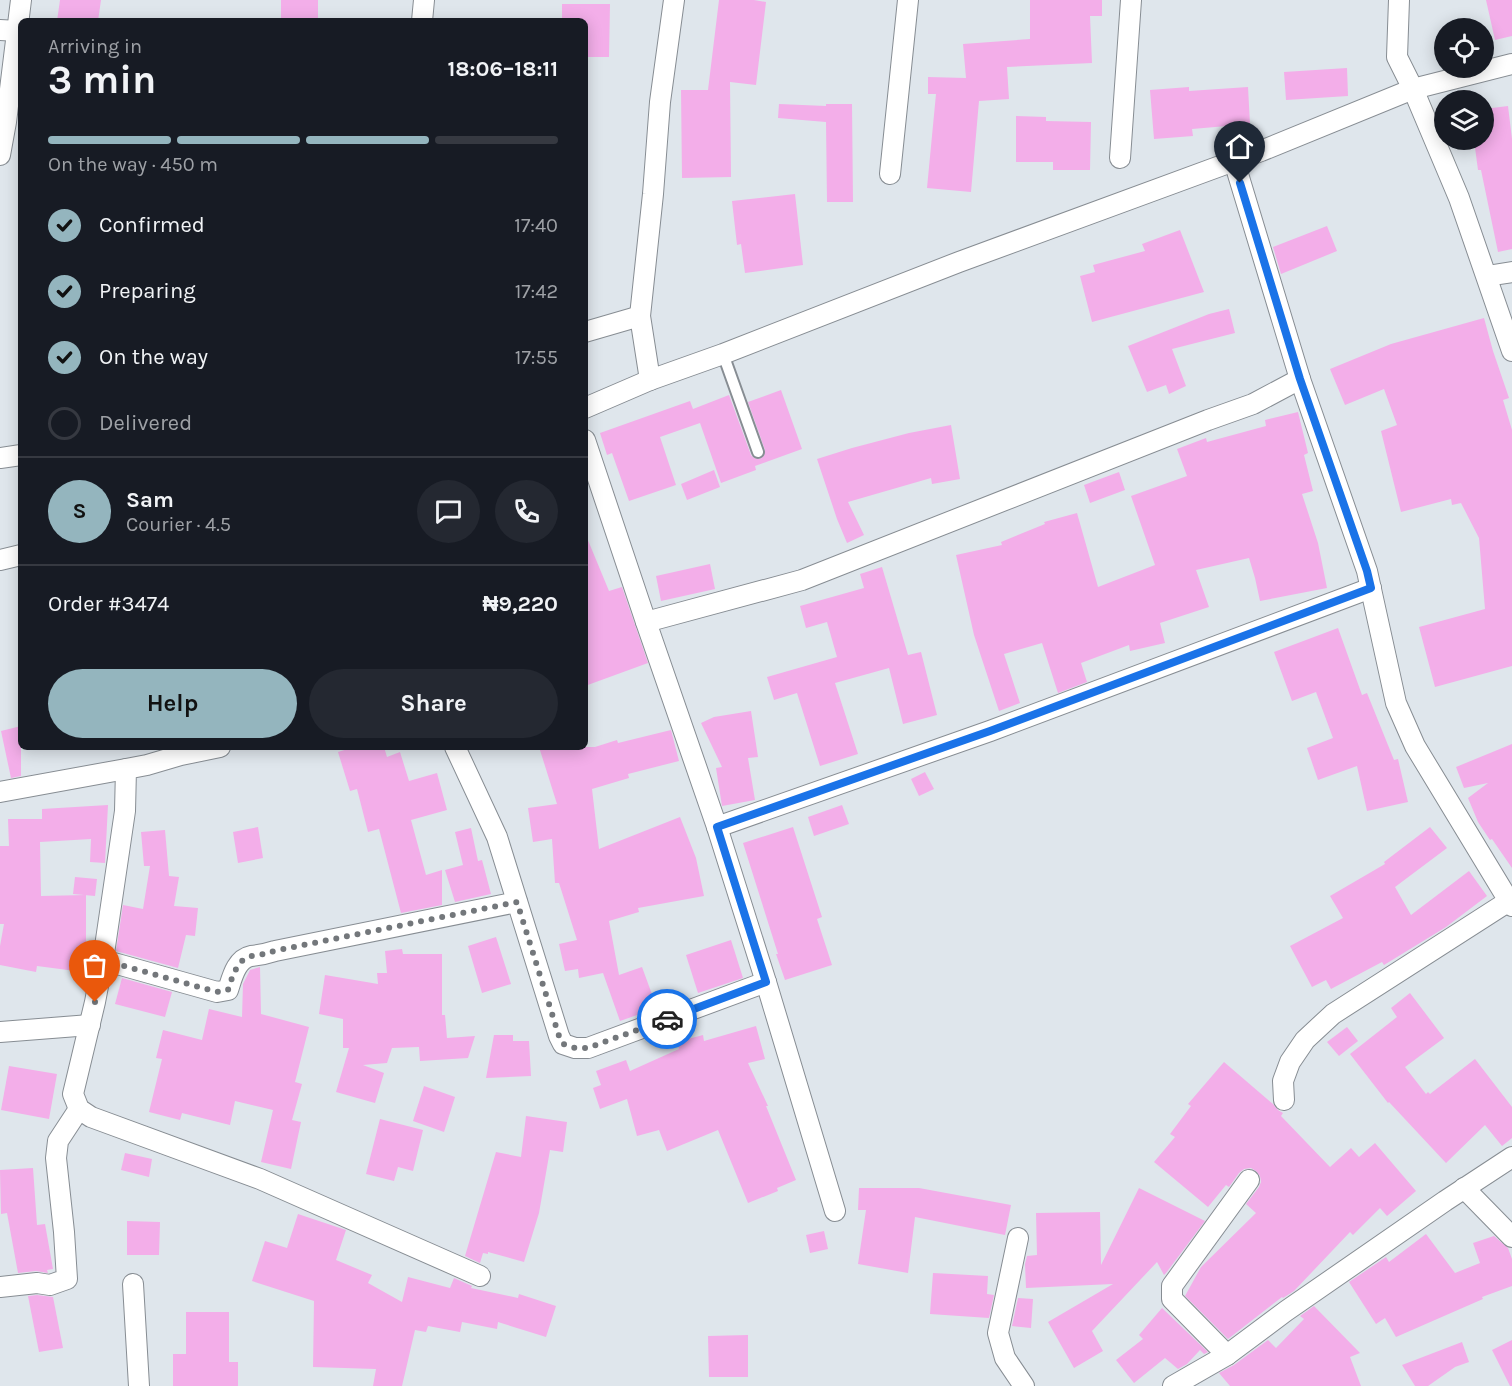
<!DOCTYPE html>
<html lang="en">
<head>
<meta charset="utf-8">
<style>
	body { margin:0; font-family:Karla,sans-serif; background:#242831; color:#f1f3f6; height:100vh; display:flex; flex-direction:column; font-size:22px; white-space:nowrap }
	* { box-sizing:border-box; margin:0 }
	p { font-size:20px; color:#9ea1a6 }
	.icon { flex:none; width:33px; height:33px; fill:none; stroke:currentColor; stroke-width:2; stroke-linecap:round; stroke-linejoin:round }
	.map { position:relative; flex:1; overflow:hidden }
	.side { position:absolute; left:18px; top:18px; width:570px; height:732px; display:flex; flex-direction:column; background:#171b24; border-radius:9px; box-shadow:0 3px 15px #0003 }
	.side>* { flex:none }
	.buttons { position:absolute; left:1434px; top:18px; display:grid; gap:12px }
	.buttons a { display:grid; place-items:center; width:60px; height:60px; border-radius:50%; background:#171b24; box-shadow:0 3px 15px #0003; font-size:30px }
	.pin { position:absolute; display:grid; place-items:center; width:51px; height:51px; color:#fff; margin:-62px -26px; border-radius:50% 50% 50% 0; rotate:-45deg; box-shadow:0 0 6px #0007 }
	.pin .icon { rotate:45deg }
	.courier { position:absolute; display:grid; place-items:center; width:60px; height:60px; margin:-30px; border:4px solid #1a73e8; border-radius:50%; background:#fff; color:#222; box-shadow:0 2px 8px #0007 }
	.summary em { font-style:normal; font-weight:700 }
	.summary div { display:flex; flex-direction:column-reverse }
	.summary { display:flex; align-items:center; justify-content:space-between; height:102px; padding:0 30px }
	h1 { font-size:39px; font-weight:700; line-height:45px }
	.bar { display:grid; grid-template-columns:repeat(4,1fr); gap:9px 6px; align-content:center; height:72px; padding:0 30px }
	.bar i { height:8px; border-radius:4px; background:#363941 }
	.bar .on { background:#94b5be }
	.bar p { grid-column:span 4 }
	.line { display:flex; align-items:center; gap:15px; padding:0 30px; border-top:2px solid #363941 }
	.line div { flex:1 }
	.round { display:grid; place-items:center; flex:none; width:63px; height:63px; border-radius:32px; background:#242831 }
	ol { padding:0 30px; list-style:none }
	li { display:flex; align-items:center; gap:18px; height:66px }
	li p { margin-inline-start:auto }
	li .icon { padding:6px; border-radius:50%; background:#94b5be; color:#111; stroke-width:4 }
	li:last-child { color:#9ea1a6 }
	li i { width:33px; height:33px; border:3px solid #363941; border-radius:50% }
	.button { display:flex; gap:12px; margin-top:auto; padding:12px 30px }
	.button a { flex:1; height:69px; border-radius:36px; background:#94b5be; color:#111; font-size:24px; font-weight:700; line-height:69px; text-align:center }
	.button a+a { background:#242831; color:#f1f3f6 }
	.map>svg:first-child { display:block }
</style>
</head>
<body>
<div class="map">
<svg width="1512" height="1386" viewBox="0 0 1512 1386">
	<rect width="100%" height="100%" fill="#dfe6ec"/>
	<g fill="#f3aee9">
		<path d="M60 0H101L98 21H57Z"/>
		<rect x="281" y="0" width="37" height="21"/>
		<path d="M719 0H754L766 2 756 85 730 82 731 177 682 178 681 90H708Z"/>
		<path d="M1030 0H1102V16H1090L1092 63 1007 67 1009 99 979 101 971 192 927 188 936 94H928V77L966 78 963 44 1030 39Z"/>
		<path d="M1486 0H1512V36L1495 40Z"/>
		<path d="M562 4H610L609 57H585V21H562Z"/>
		<path d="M1347 68 1348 96 1286 100 1284 72Z"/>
		<path d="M1189 87V91L1248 87 1250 124 1192 129 1193 136 1154 139 1150 90Z"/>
		<path d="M779 104 826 106V104H852L853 202H827L826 122 778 118Z"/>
		<path d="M1508 106 1512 139V249L1498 252 1481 170H1478L1474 140H1484V109Z"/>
		<path d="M1016 116 1046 117V121L1091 122 1090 170H1053V162H1016Z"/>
		<path d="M795 194 803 265 745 273 741 244 737 245 732 201Z"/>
		<path d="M1327 226 1337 251 1281 274 1273 247Z"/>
		<path d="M1180 230 1204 292 1092 322 1080 276 1095 272 1093 265 1145 251 1142 244Z"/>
		<path d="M1229 309 1235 333 1172 349 1186 386 1169 394 1166 385 1147 392 1128 346 1209 314Z"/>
		<path d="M1484 318 1493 351 1509 398 1503 400 1512 430V666L1435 687 1419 627 1485 609 1479 538 1461 503 1452 505 1451 499 1401 512 1381 431 1397 425 1384 389 1345 405 1330 369 1391 344Z"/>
		<path d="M781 390 802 449 755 466 756 470 721 483 700 423 660 437 676 485 629 501 612 453 607 455 600 433 690 401 693 409 729 395 751 455 754 458 760 459 764 456 765 450 748 402Z"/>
		<path d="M1298 412 1308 453 1304 455 1313 491 1302 494 1318 543 1327 588 1260 601 1255 578 1249 558 1196 570 1209 607 1160 623 1165 643 1130 651 1129 645 1081 663 1087 682 1058 693 1042 643 1004 654 1020 703 999 711 974 635 956 555 1002 545 1001 542 1045 524 1044 522 1077 513 1098 587 1155 565 1131 496 1187 476 1177 449 1206 438 1207 442 1266 426 1265 420Z"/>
		<path d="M951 425 960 479 932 484 931 478 848 502 864 535 847 543 837 519 817 459 852 448 909 433Z"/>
		<path d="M714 470 720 487 687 500 681 484Z"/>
		<path d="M1119 472 1125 490 1090 503 1084 485Z"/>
		<path d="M585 533 609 591 622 587 648 663 585 686Z"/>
		<path d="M710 564 715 589 661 601 656 576Z"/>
		<path d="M882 567 908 655 921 652 937 715 903 724 889 668 835 683 858 754 820 766 797 693 774 700 767 677 837 657 827 622 806 628 800 606 864 588 860 574Z"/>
		<path d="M1338 628 1362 695 1367 693 1394 760 1398 759 1408 802 1367 811 1357 766 1318 780 1307 748 1333 738 1316 692 1292 701 1274 652Z"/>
		<path d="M751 711 758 757 748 758 755 800 722 806 716 768 722 767 701 723 714 717Z"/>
		<path d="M21 726V776L11 778 1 731Z"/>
		<path d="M671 730 679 761 628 774 629 778 592 789 599 849 680 817 696 858 704 896 638 908 639 912 609 921 619 975 642 967 657 1008 620 1021 603 973 579 978 578 969 565 971 559 944 577 940 559 883H555L552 839 533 842 528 808 557 804 539 747H595L617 740 618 743Z"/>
		<path d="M1512 744V868L1492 839 1490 840 1478 822 1468 798 1488 783 1464 788 1456 767Z"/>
		<path d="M354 747H384L387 757 400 752 409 781 437 773 447 810 411 820 426 875 442 870V905L401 913 379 829 368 832 357 789 350 791 338 752Z"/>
		<path d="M925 772 934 789 919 796 911 779Z"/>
		<path d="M108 805 105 863 90 862 91 839 40 842 41 896 86 895V943L83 972 37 966 36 972 0 965V946L4 924H0V846H9L8 819H42V809Z"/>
		<path d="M842 805 849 824 814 836 808 817Z"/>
		<path d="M258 827 263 858 238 863 233 832Z"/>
		<path d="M793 827 822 917 817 919 832 965 785 980 776 954H778L743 843Z"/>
		<path d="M1430 827 1447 848 1395 887 1411 915 1469 871 1487 896 1446 927 1384 965 1382 962 1331 989 1326 980 1312 987 1290 946 1343 918 1330 896 1385 864 1384 862Z"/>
		<path d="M471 828 478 861 482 860 491 894 455 902 445 870 463 865 455 832Z"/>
		<path d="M165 830 169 876 179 877 174 906 198 908 195 936 186 935 178 968 116 951 123 905 143 909 150 866H144L141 832Z"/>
		<path d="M75 877 97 879 95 896 73 894Z"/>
		<path d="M496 937 511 984 482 993 468 946Z"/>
		<path d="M731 940 743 978 698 993 686 955Z"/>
		<path d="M402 949 403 954H442V1015H445L447 1038 475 1036 468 1058 420 1061 419 1047 392 1048 387 1063 363 1065 384 1073 375 1103 336 1092 349 1048H343V1019L319 1014 325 975 378 984 377 973H387L385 951Z"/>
		<path d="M260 967 261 1014 309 1027 295 1082 302 1084 292 1120 301 1122 291 1169 261 1162 273 1110 235 1101 230 1125 182 1113 180 1120 149 1112 162 1059 156 1058 163 1030 202 1040 209 1009 242 1017 243 984 250 970Z"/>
		<path d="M122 978 172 992 165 1017 115 1004Z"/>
		<path d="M1410 993 1444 1038 1405 1067 1426 1094 1428 1092 1430 1094 1475 1059 1512 1107V1138L1502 1146 1485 1125 1446 1163 1389 1102 1388 1103 1350 1054 1397 1017 1391 1008Z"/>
		<path d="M756 1026 765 1059 748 1063 768 1106H766L796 1180 777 1188 778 1191 748 1203 718 1130 667 1151 659 1130 637 1136 627 1099 600 1109 593 1088 601 1085 596 1071 626 1060 630 1071 679 1049 677 1042 703 1035 704 1041Z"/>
		<path d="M1347 1027 1358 1041 1339 1056 1327 1042Z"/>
		<path d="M494 1035H513V1041H529L531 1076 486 1078Z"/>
		<path d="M1224 1062 1273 1104 1278 1110 1283 1113 1281 1116 1330 1167 1351 1148 1359 1157 1375 1143 1416 1191 1387 1216 1380 1208 1353 1235 1350 1232 1294 1291 1283 1298 1282 1297 1228 1339 1185 1296 1201 1267 1256 1213 1246 1204 1259 1187 1261 1182 1260 1176 1256 1171 1251 1168 1244 1169 1239 1173 1229 1187 1226 1185 1208 1207 1154 1162 1175 1137 1170 1134 1191 1106 1188 1104Z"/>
		<path d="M9 1066 57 1074 49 1119 1 1110Z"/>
		<path d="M424 1086 455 1097 444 1132 413 1121Z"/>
		<path d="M526 1116 567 1122 563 1152 550 1150 539 1213 524 1262 488 1252V1254L483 1253 480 1263 465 1256 496 1152 521 1157Z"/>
		<path d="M380 1119 423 1130 413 1171 398 1167 394 1181 366 1174Z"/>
		<path d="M125 1153 152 1159 149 1177 121 1170Z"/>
		<path d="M33 1168 37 1225 45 1224 53 1269 47 1270 48 1273 36 1271 18 1273 7 1213 1 1214 0 1170Z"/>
		<path d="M859 1188H919L1011 1205 1005 1235 915 1217 908 1273 858 1264 866 1210H858Z"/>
		<path d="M1139 1188 1205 1221 1166 1273 1164 1275 1157 1262 1092 1331 1103 1351 1074 1368 1048 1322 1113 1284 1026 1288 1025 1264 1027 1256 1037 1255 1036 1213 1100 1212 1101 1265Z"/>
		<path d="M298 1214 346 1230 336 1260 372 1275 368 1283 402 1302 408 1277 450 1288 454 1278 472 1286 471 1288 518 1298 519 1294 556 1306 546 1337 498 1322 497 1329 462 1322 460 1332 428 1326 426 1332 415 1330 402 1386H373L376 1369 313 1367 314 1301 252 1281 265 1241 287 1248Z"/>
		<path d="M127 1221 160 1222 159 1255H127Z"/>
		<path d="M824 1231 828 1249 810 1253 806 1235Z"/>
		<path d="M1426 1234 1455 1273 1480 1263 1473 1243 1494 1236 1508 1248 1512 1259V1286L1482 1297 1483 1299 1396 1337 1385 1318 1376 1324 1349 1282 1386 1257 1389 1262Z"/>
		<path d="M933 1273 988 1276 987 1294 994 1295 989 1318 930 1314Z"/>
		<path d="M37 1295 53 1297 63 1348 39 1352 28 1296Z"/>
		<path d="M1018 1298 1033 1299 1031 1328 1012 1326Z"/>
		<path d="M1314 1306 1360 1353 1350 1357 1361 1386H1230L1219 1373 1234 1365 1268 1340 1276 1348 1304 1319 1300 1316Z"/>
		<path d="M1162 1308 1208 1352 1204 1354 1200 1350 1187 1364 1178 1369 1165 1358 1134 1383 1116 1360 1143 1339 1139 1335Z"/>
		<path d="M186 1312H229V1362H238V1386H173V1354H186Z"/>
		<path d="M748 1335V1377H709L708 1336Z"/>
		<path d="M1512 1340V1386H1510L1492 1350Z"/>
		<path d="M1462 1342 1469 1362 1455 1367 1428 1386H1415L1402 1365Z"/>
	</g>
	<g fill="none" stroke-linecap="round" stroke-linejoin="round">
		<defs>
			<path id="lane" d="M723 354 758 452"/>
			<g id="street">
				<path d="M1399 0 1397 57 1413 89 1459 198 1512 351"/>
				<path d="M422 21 424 0"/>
				<path d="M0 30 18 31"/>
				<path d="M0 155 6 122 21 0"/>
				<path d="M1120 158 1131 0"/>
				<path d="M1234 161 1300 379 1367 571 1396 703 1415 746 1512 906"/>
				<path d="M890 174 908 0"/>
				<path d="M1487 276 1512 272"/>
				<path d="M585 332 640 316"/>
				<path d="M650 380 640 316 653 194 660 102 674 0"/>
				<path d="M585 408 650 380 723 354 959 262 1261 151 1413 89 1512 64"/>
				<path d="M585 440 646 622 717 827 766 982 835 1211"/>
				<path d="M0 458 21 455"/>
				<path d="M0 560 21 555"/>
				<path d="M646 622 802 580 1208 420 1253 404 1300 379"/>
				<path d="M220 747 181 755 147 765 126 769 125 811 103 960 95 1002 73 1094 79 1109 91 1117 260 1179 480 1276"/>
				<path d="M455 747 497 837 559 1036 563 1044 575 1048H588L766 982"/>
				<path d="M0 792 126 769"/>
				<path d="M717 827 990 731 1371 588"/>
				<path d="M103 960 217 992 228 990C232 978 236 959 251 956 260 955 266 954 275 951L517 902"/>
				<path d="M0 1032 90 1025"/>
				<path d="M1284 1100 1283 1081 1290 1062 1305 1040 1333 1014 1509 901"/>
				<path d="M1464 1188 1512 1237"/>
				<path d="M1018 1238 998 1333 1005 1358 1024 1386"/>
				<path d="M133 1284 139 1386"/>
				<path d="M0 1287 37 1283 50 1285 67 1279 64 1232 56 1158 58 1141 79 1109"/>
				<path d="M1227 1355 1172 1299V1286L1249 1180"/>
				<path d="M1173 1386 1227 1355 1286 1311 1445 1201 1512 1157"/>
			</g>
		</defs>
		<use href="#lane" stroke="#878d93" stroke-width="14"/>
		<use href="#street" stroke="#878d93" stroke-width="22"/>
		<use href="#lane" stroke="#fff" stroke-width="10"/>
		<use href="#street" stroke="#fff" stroke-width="20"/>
	</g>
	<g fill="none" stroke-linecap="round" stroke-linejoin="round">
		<path stroke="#73777b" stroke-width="6" stroke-dasharray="0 10.8" d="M95 1002 103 960 217 992 228 990C232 978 237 959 251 956 260 955 266 954 274 951L517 902 559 1036 563 1044 575 1048H588L667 1019"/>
		<path stroke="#1a73e8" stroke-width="8" d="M667 1019 766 982 717 827 990 731 1371 588 1367 571 1300 379 1240 183"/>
	</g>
</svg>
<div class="buttons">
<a><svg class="icon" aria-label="locate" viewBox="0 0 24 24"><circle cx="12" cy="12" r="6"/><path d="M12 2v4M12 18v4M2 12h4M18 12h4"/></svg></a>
<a><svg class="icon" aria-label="layers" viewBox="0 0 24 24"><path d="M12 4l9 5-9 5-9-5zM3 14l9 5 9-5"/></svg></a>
</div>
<div class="pin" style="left:95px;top:1002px;background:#ea580c"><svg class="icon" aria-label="bag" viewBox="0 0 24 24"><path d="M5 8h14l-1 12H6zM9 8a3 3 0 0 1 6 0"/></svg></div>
<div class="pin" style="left:1240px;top:183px;background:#1f2937"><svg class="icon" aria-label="home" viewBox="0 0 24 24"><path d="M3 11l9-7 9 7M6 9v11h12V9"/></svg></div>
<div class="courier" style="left:667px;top:1019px"><svg class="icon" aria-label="car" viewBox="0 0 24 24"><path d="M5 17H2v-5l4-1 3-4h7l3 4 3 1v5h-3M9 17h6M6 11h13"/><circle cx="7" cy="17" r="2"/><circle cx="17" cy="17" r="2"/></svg></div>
<section class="side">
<div class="summary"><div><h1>3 min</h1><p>Arriving in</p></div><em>18:06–18:11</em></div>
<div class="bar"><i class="on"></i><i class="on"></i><i class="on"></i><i></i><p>On the way · 450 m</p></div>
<ol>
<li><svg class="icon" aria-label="check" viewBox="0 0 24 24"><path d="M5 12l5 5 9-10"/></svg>Confirmed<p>17:40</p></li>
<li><svg class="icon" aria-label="check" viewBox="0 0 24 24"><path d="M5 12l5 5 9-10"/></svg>Preparing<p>17:42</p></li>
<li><svg class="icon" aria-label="check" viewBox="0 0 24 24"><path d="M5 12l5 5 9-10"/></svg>On the way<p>17:55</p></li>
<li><i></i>Delivered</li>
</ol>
<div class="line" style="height:108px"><b class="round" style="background:#94b5be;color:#111">S</b><div><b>Sam</b><p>Courier · 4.5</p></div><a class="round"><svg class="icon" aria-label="chat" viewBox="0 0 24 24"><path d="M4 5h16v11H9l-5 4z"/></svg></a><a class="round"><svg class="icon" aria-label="phone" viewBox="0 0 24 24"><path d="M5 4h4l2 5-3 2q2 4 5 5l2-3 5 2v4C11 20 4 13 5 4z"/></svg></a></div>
<div class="line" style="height:78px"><div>Order #3474</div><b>₦9,220</b></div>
<div class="button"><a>Help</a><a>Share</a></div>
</section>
</div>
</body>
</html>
